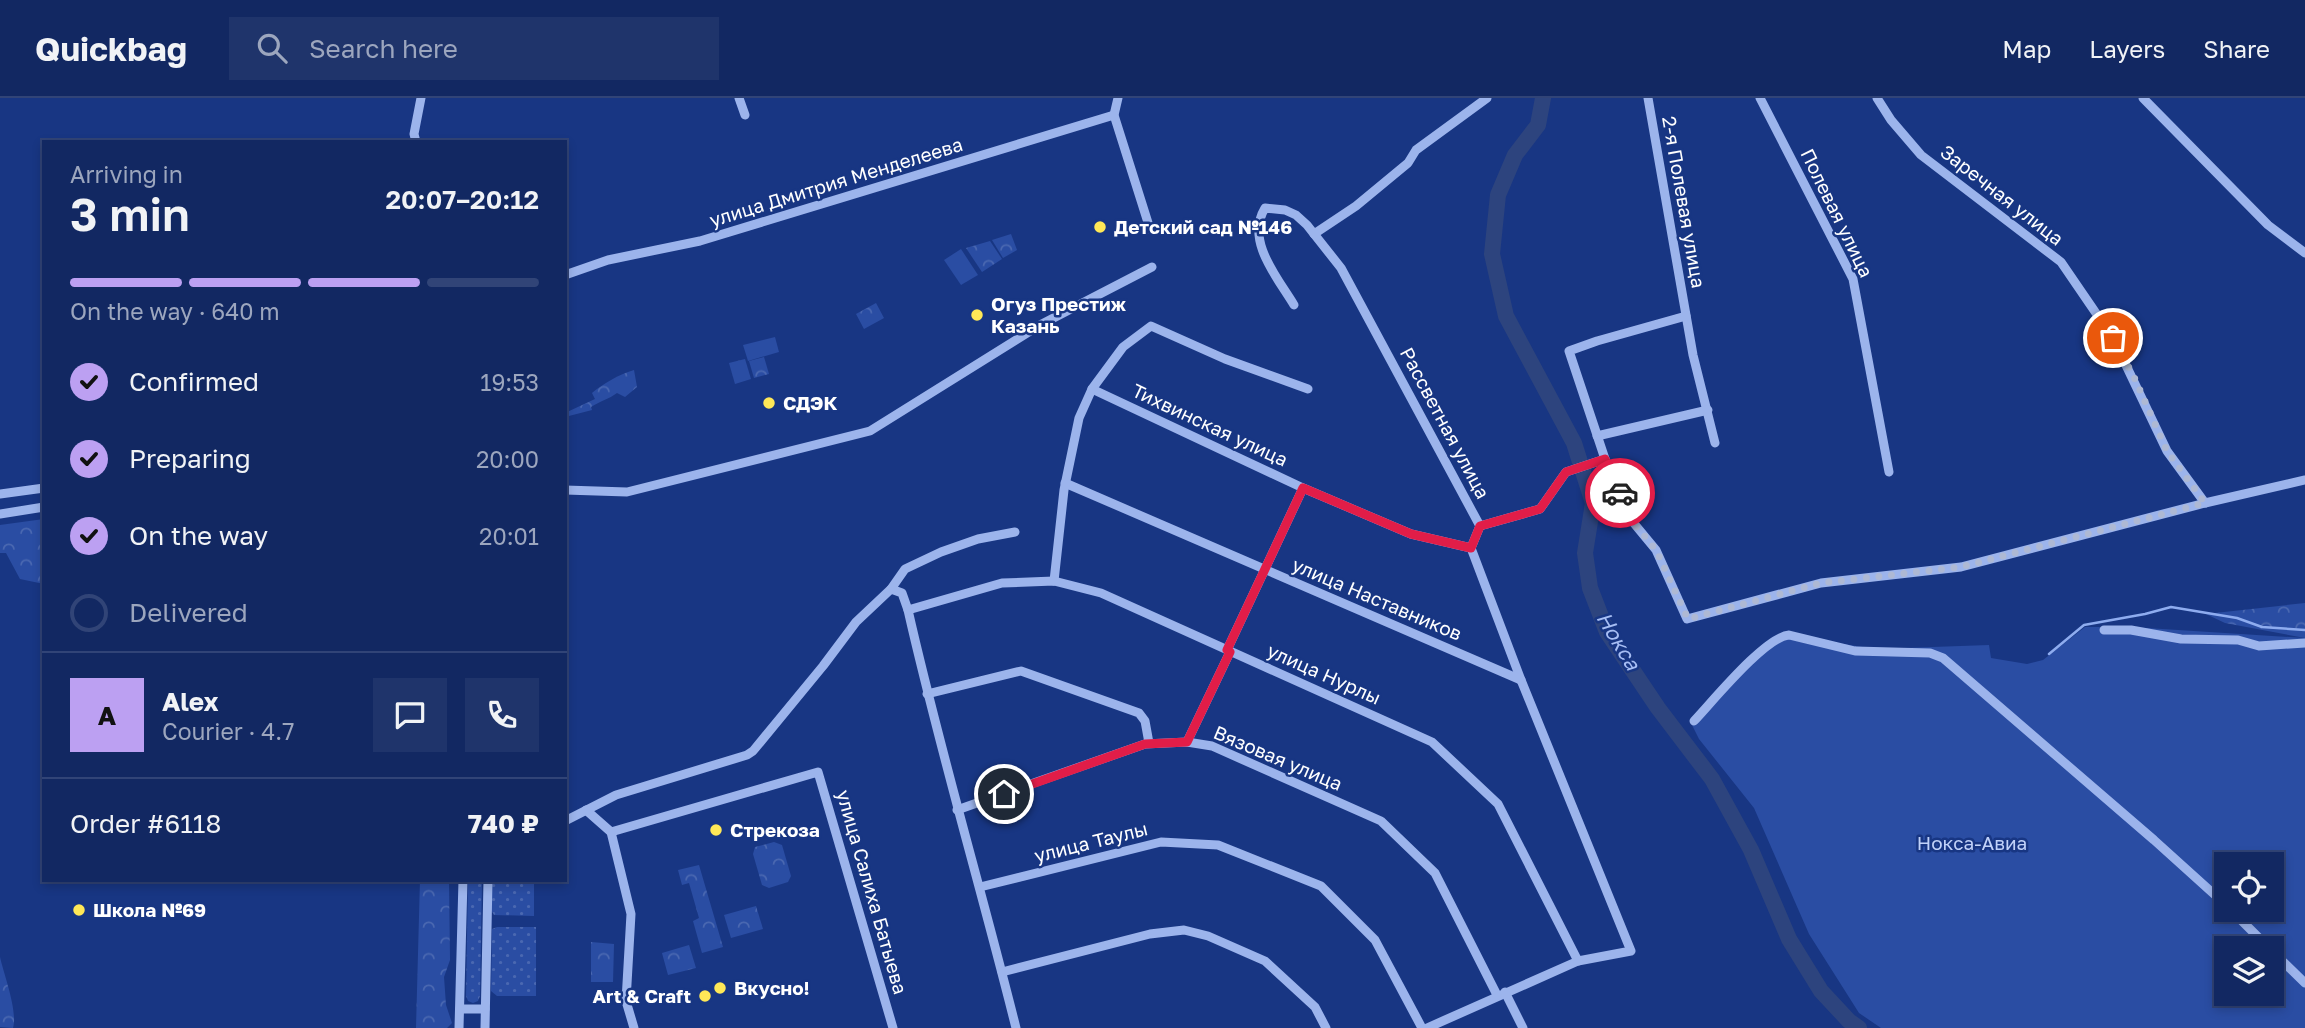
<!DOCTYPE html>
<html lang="en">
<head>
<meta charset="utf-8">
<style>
	body { margin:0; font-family:"Golos Text",sans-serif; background:#1f346b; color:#f1f3f6; height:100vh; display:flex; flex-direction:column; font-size:26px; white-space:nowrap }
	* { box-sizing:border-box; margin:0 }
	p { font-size:23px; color:#9ca6be }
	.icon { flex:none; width:38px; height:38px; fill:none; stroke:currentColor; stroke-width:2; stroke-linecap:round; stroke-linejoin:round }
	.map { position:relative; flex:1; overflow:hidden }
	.panel { position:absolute; left:42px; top:42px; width:525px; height:742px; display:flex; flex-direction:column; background:#122862; border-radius:0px; box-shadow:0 4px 10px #0003,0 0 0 2px #314477 }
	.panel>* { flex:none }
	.controls { position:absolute; left:2214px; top:754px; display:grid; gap:14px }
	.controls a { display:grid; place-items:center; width:70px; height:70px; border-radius:0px; background:#122862; box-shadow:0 4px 10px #0003,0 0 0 2px #314477; font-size:35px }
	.pin { position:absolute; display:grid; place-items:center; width:60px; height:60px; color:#fff; margin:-30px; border:4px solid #fff; border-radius:50%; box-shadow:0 2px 7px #0007 }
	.courier { position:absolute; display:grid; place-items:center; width:70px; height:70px; margin:-35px; border:5px solid #e11d48; border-radius:50%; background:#fff; color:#222; box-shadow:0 2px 9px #0007 }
	.head em { font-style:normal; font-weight:600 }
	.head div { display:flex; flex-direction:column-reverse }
	.head { display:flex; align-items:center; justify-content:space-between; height:119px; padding:0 28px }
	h1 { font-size:46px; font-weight:600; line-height:52px }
	.bar { display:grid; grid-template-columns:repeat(4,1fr); gap:10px 7px; align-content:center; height:84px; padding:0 28px }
	.bar i { height:9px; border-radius:5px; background:#314477 }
	.bar .current { background:#bca0f2 }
	.bar p { grid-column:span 4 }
	.line { display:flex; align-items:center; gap:18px; padding:0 28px; border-top:2px solid #314477 }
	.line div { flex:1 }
	.round { display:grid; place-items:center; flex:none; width:74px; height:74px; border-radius:0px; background:#1f346b }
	ol { padding:0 28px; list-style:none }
	li { display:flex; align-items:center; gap:21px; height:77px }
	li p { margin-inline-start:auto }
	li .icon { padding:7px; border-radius:50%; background:#bca0f2; color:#111; stroke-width:4 }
	li:last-child { color:#9ca6be }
	li i { width:38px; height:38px; border:4px solid #314477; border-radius:50% }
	header { display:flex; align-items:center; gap:42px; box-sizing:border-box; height:98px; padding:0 35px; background:#122862; border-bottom:2px solid #314477 }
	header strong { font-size:33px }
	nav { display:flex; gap:38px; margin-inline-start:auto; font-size:24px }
	.search { width:490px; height:63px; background:#1f346b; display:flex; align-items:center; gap:18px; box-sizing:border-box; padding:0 24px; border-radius:0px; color:#9ca6be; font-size:26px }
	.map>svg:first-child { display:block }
</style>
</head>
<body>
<header>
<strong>Quickbag</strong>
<div class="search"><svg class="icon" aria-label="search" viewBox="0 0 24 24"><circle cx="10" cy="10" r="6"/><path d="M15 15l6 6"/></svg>Search here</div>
<nav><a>Map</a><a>Layers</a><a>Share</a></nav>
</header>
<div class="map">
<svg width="2305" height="930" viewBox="0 0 2305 930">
	<defs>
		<pattern id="grass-dots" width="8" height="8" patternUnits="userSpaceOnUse" patternTransform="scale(1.75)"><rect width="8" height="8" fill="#2a4da3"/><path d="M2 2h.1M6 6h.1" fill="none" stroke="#4a68b1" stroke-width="1.8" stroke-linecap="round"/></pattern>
		<pattern id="forest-crowns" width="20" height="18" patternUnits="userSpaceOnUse" patternTransform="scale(1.75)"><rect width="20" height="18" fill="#2a4da3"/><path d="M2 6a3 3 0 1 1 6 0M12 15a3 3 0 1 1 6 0" fill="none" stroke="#4a68b1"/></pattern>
	</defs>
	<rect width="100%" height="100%" fill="#183683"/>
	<g fill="url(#grass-dots)">
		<path d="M468 782H482L480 898 478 903 473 905 468 903 466 898Z"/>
		<path d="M492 782H534V818L494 817 491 812Z"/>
		<path d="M497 829H536V898H497L491 893 492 831Z"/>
	</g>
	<g fill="url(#forest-crowns)">
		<path d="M1011 136 1017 152 1003 160 992 142Z"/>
		<path d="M990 143 1002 161 982 174 966 150Z"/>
		<path d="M876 205 884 220 864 231 856 216Z"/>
		<path d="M764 259 769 276 754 280 749 263Z"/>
		<path d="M745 261 751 281 735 286 729 265Z"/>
		<path d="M634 272 637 289 625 299 617 295C609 301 600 303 591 309L592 312 565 319V315L595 301 592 295C604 285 618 277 634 272Z"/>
		<path d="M44 421V486L20 481 6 455H0V427Z"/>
		<path d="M2305 505V540L2225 525 2206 516Z"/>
		<path d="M774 744 782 747 791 778 788 784 769 790 762 787 753 756 755 749Z"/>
		<path d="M699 767 723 849 702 855 693 823 699 820 689 785 682 787 678 772Z"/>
		<path d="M420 782H449L450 862 444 879 446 907 452 925 447 930H416Z"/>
		<path d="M756 808 763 831 731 840 724 817Z"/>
		<path d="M591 844 614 846 613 884H591Z"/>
		<path d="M689 847 696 870 668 877 662 855Z"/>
		<path d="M0 859C4 877 18 913 13 930L0 929Z"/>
	</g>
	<g fill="#2a4da3" fill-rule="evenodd">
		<path d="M961 151 978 177 961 187 944 162Z"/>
		<path d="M775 239 779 254 748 263 743 247Z"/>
		<path d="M2085 529H2131L2305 540V930H1881L1859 915 1809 836 1754 710 1699 641 1690 623 1781 536 1875 551 1989 547 1991 560 2027 566 2043 562ZM2226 766H2272V812H2226ZM2226 850H2272V896H2226Z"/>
	</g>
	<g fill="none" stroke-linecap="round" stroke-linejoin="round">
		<path stroke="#8eacef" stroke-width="2.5" d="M2049 556 2084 527 2145 516 2171 509 2237 520 2262 529 2305 532"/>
		<path stroke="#2d447e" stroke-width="16" d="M1543 0 1538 27 1515 57 1498 97 1492 156 1506 218 1574 345 1593 405 1585 455 1590 490 1607 534 1658 610 1712 681 1751 752 1789 841 1821 893 1849 923 1859 930"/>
		<g stroke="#9cb4ec" stroke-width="9">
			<path d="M739 0 745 17"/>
			<path d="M1118 0 1114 17 1150 131"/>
			<path d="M1648 0 1693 257 1715 345"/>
			<path d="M1760 0 1853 181 1889 374"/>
			<path d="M1877 0 1891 22 1921 57 2061 164 2113 240 2167 353 2205 405"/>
			<path d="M2143 0 2268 127 2305 155"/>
			<path d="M416 44 414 36 421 0"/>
			<path d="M1314 136 1356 108 1408 65 1416 52 1487 0"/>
			<path d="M565 177 608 162 700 143 1114 17"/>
			<path d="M1294 207C1278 180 1245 143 1265 110L1285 112 1296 117 1307 127 1341 170 1480 428 1471 450 1521 582 1631 853 1578 863 1427 930"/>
			<path d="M1686 218 1597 243 1569 253 1605 361 1632 423 1656 452 1687 521 1821 485 1961 469 2205 405 2305 382"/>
			<path d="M1092 291 1303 390 1411 436 1471 450"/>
			<path d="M1597 338 1708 312"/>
			<path d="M1065 385 1521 582"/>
			<path d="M565 392 627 394 870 333 1040 227 1152 169"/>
			<path d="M0 396 44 390"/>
			<path d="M0 416 44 409"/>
			<path d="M1480 428 1540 411 1566 374 1605 361"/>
			<path d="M1054 483 1064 392 1079 320 1092 291 1123 249 1151 228 1225 261 1308 291"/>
			<path d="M891 491 902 495 908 512C940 653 981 790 1016 930"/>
			<path d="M908 512 1002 485 1054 483 1101 495 1432 644 1498 706 1578 863"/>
			<path d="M2104 532H2131L2181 541 2238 542 2259 548 2305 545"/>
			<path d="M1227 552 1303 390"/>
			<path d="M927 596 1021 573 1139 615 1145 623 1149 645"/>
			<path d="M1694 623C1713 603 1765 539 1789 537L1855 553 1930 555 1943 560 2154 742 2226 807"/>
			<path d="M1187 644 1230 554"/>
			<path d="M586 712 611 734 631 816 626 903 634 930"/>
			<path d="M957 712 1145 646 1187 644 1212 648 1381 723 1435 775 1497 897"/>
			<path d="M565 723 616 697 747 657 753 653 823 568 856 524 891 491 905 471 941 454 978 441 1015 434"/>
			<path d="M611 734 818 674 893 930"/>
			<path d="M980 789 1161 744 1218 747 1321 788 1375 842 1422 930"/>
			<path d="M2231 812 2269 850"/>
			<path d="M2272 853 2305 885"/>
			<path d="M1002 874 1150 836 1184 832 1208 838 1265 863 1315 909 1326 930"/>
			<path d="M1505 894 1523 930"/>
			<path d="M460 911H485"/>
			<path d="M459 930 463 782"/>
			<path d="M485 930 488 782"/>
		</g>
	</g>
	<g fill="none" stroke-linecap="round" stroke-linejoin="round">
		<path stroke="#aeb9d4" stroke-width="7" stroke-dasharray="0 12.6" d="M1620 395 1632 423 1656 452 1688 521 1821 485 1961 469 2205 405 2167 353 2135 281 2113 240"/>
		<path stroke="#e11d48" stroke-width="9" d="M1004 696 1145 646 1187 644 1230 554 1227 552 1303 390 1411 436 1471 450 1480 428 1540 411 1566 374 1605 361 1620 395"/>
	</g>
	<g fill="#ffe857" stroke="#183683" stroke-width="2.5">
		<circle cx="1100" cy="129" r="7"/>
		<circle cx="977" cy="217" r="7"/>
		<circle cx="769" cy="305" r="7"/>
		<circle cx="716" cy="732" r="7"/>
		<circle cx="79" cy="812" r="7"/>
		<circle cx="720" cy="890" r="7"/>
		<circle cx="705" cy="898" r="7"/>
	</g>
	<g text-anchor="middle" stroke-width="5" stroke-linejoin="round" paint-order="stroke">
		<g font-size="19" fill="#fff" stroke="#183683">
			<text transform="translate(836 84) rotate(-17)" y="7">улица Дмитрия Менделеева</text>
			<text transform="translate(2002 97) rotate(38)" y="7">Заречная улица</text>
			<text transform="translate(1684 104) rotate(80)" y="7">2-я Полевая улица</text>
			<text transform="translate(1837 115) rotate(64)" y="7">Полевая улица</text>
			<text transform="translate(1445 325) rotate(62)" y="7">Рассветная улица</text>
			<text transform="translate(1210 327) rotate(25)" y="7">Тихвинская улица</text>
			<text transform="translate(1377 501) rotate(23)" y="7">улица Наставников</text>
			<text transform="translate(1324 576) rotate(24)" y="7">улица Нурлы</text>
			<text transform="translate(1278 660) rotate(23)" y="7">Вязовая улица</text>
			<text transform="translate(1091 744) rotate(-14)" y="7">улица Таулы</text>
			<text transform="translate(872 794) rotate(74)" y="7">улица Салиха Батыева</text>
		</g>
		<g font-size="19" font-weight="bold" fill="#fff" stroke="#183683" text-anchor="start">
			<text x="1114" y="136">Детский сад №146</text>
			<text x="991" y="213">Огуз Престиж<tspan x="991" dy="22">Казань</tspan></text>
			<text x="783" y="312">СДЭК</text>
			<text x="730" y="739">Стрекоза</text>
			<text x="93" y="819">Школа №69</text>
			<text x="734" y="897">Вкусно!</text>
			<text x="691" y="905" text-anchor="end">Art &amp; Craft</text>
		</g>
		<g font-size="19" fill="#c1d2f9" stroke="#183683">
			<text x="1972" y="752">Нокса-Авиа</text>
		</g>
		<g font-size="21" font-style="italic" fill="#a7bef4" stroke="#183683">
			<text transform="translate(1618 543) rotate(59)" y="7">Нокса</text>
		</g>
	</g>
</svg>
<div class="controls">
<a><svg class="icon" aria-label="locate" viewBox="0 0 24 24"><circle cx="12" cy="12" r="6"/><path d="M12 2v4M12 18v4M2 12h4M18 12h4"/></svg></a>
<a><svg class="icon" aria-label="layers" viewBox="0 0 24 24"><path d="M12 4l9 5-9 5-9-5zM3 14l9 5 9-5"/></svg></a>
</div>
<div class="pin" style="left:2113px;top:240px;background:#ea580c"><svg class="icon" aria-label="bag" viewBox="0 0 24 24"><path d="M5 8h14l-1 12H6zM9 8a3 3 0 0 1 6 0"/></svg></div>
<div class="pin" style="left:1004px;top:696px;background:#1f2937"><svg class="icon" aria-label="home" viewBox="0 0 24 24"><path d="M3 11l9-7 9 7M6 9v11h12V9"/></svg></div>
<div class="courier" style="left:1620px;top:395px"><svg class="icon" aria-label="car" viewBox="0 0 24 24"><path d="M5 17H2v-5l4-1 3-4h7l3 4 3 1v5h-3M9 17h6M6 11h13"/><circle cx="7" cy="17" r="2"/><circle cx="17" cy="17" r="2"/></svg></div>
<section class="panel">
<div class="head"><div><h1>3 min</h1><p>Arriving in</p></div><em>20:07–20:12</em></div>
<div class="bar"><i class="current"></i><i class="current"></i><i class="current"></i><i></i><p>On the way · 640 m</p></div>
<ol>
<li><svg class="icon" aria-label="check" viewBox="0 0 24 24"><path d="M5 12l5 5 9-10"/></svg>Confirmed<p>19:53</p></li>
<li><svg class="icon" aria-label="check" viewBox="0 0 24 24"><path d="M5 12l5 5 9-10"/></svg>Preparing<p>20:00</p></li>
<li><svg class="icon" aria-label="check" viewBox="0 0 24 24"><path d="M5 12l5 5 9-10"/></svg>On the way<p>20:01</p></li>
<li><i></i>Delivered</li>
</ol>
<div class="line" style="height:126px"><b class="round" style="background:#bca0f2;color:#111">A</b><div><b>Alex</b><p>Courier · 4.7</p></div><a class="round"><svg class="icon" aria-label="chat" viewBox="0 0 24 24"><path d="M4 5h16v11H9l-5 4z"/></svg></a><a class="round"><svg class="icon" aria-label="phone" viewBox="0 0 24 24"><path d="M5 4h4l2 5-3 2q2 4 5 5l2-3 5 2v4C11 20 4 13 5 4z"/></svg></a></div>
<div class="line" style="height:91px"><div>Order #6118</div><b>740 ₽</b></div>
</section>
</div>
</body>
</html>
